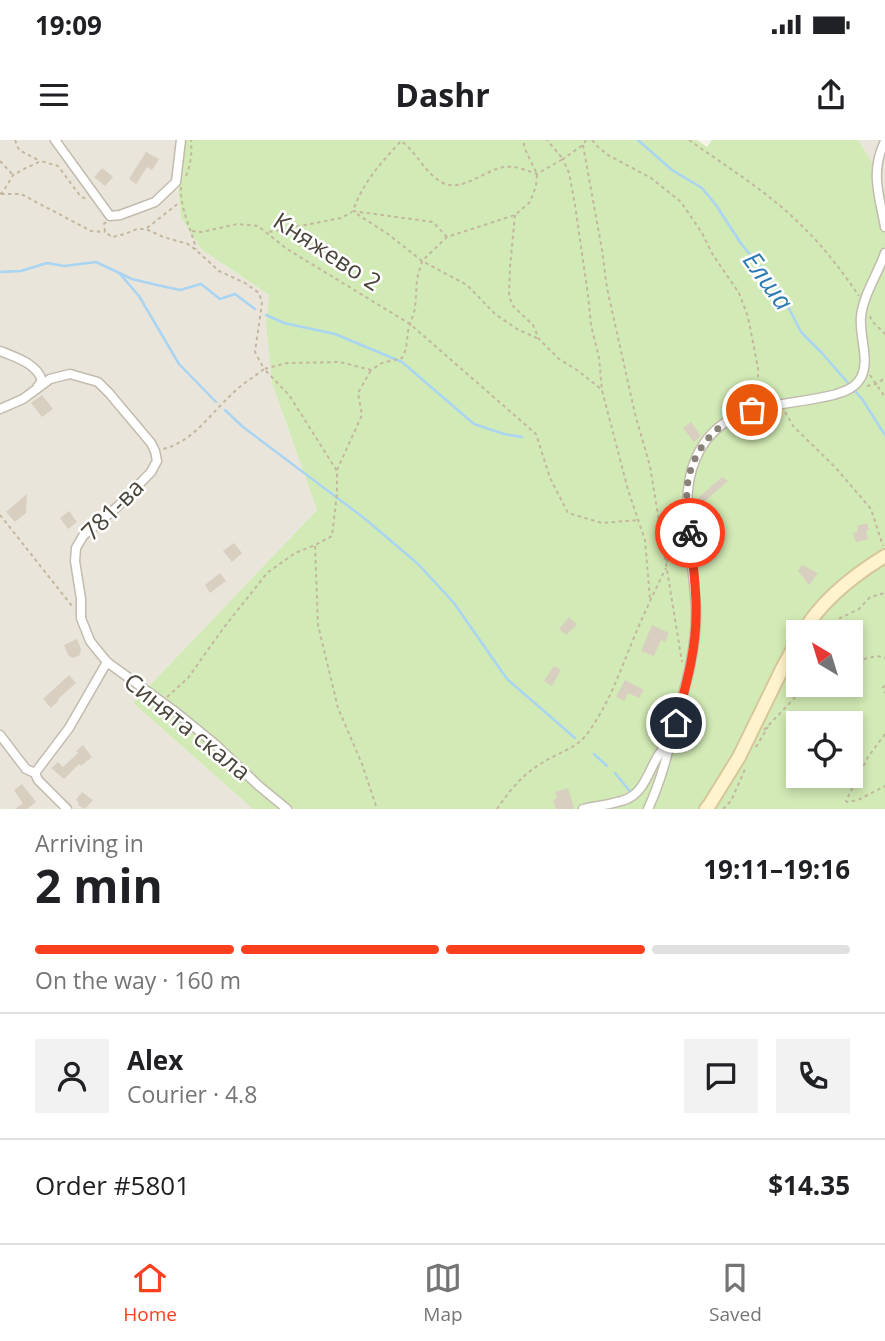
<!DOCTYPE html>
<html lang="en">
<head>
<meta charset="utf-8">
<style>
	body { margin:0; font-family:"Open Sans",sans-serif; background:#f2f2f2; color:#202124; height:100vh; display:flex; flex-direction:column; font-size:26px; white-space:nowrap }
	* { box-sizing:border-box; margin:0 }
	p { font-size:23px; color:#757577 }
	.icon { flex:none; width:38px; height:38px; fill:none; stroke:currentColor; stroke-width:2; stroke-linecap:round; stroke-linejoin:round }
	.map { position:relative; height:669px; overflow:hidden }
	.details { display:flex; flex-direction:column; background:#fff; flex:1 }
	.details>* { flex:none }
	.needle { width:46px; rotate:322deg }
	.fabs { position:absolute; left:786px; top:480px; display:grid; gap:14px }
	.fabs a { display:grid; place-items:center; width:77px; height:77px; border-radius:0px; background:#fff; box-shadow:0 4px 10px #0003; font-size:35px }
	.pin { position:absolute; display:grid; place-items:center; width:60px; height:60px; color:#fff; margin:-30px; border:4px solid #fff; border-radius:50%; box-shadow:0 2px 7px #0007 }
	.courier { position:absolute; display:grid; place-items:center; width:70px; height:70px; margin:-35px; border:5px solid #fc3f1d; border-radius:50%; background:#fff; color:#222; box-shadow:0 2px 9px #0007 }
	.headline em { font-style:normal; font-weight:700 }
	.headline div { display:flex; flex-direction:column-reverse }
	.headline { display:flex; align-items:center; justify-content:space-between; height:119px; padding:0 35px }
	h1 { font-size:46px; font-weight:700; line-height:52px }
	.bar { display:grid; grid-template-columns:repeat(4,1fr); gap:10px 7px; align-content:center; height:84px; padding:0 35px }
	.bar i { height:9px; border-radius:5px; background:#e0e0e0 }
	.bar .on { background:#fc3f1d }
	.bar p { grid-column:span 4 }
	.line { display:flex; align-items:center; gap:18px; padding:0 35px; border-top:2px solid #e0e0e0 }
	.line div { flex:1 }
	.round { display:grid; place-items:center; flex:none; width:74px; height:74px; border-radius:0px; background:#f2f2f2 }
	.status { display:flex; justify-content:space-between; align-items:center; height:49px; padding:0 35px; background:#fff; direction:ltr }
	.status svg { height:19px; fill:currentColor }
	header { display:flex; justify-content:space-between; align-items:center; height:91px; padding:0 35px; background:#fff; font-size:32px; font-weight:700 }
	.menu { display:flex; justify-content:space-around; align-items:center; height:98px; border-top:2px solid #e0e0e0; background:#fff; font-size:19px; color:#757577 }
	.menu a { display:grid; justify-items:center; gap:4px }
	.menu .on { color:#fc3f1d }
	.map>svg:first-child { display:block }
</style>
</head>
<body>
<div class="status"><b>19:09</b><svg viewBox="0 0 49 12"><path d="M0 12V9h3v3zM5 12V6h3v6zM10 12V3h3v9zM15 12V0h3v12zM26 1h20v11H26zM47 4h2v5h-2z"/></svg></div>
<header><svg class="icon" aria-label="menu" viewBox="0 0 24 24"><path d="M4 6h16M4 12h16M4 18h16"/></svg>Dashr<svg class="icon" aria-label="share" viewBox="0 0 24 24"><path d="M12 15V3M7 8l5-5 5 5M5 13v7h14v-7"/></svg></header>
<div class="map">
<svg width="885" height="669" viewBox="0 0 885 669">
	<rect width="100%" height="100%" fill="#f6f3ec"/>
	<g fill="#eae5da">
		<path d="M0 0H181L176 42 181 78 201 109 269 155 266 184 272 243 317 370 133 563 253 669H0Z"/>
		<path d="M858 0H885V52L873 45 872 22Z"/>
	</g>
	<path fill="#d2eab5" fill-rule="evenodd" d="M184 0H697L707 7 712 0H858L872 22 873 45 885 52V669H253L133 563 317 370 272 243 266 184 269 155 201 109 181 78 178 52ZM798 492H850V544H798ZM798 583H850V635H798Z"/>
	<g fill="none" stroke-linecap="round" stroke-linejoin="round">
		<g stroke="#a9d4f2" stroke-width="2.5">
			<path d="M638 0 672 30 702 48 716 65 742 105 778 147 801 192 821 212 862 259 885 295"/>
			<path d="M0 132 21 131 47 123 64 126 96 122 132 139 157 145 180 150 201 144 220 159 235 154 255 169"/>
			<path d="M120 134 139 156 179 224 216 262"/>
			<path d="M266 175 284 183 335 194 402 222 474 284 504 294 522 297"/>
			<path d="M225 270 243 287 364 378 418 424 454 463 507 539 575 598"/>
			<path d="M594 614 607 626"/>
			<path d="M615 633 633 655"/>
		</g>
	</g>
	<g fill="#d8cfc1">
		<path d="M146 12 159 19 152 30 147 27 136 44 129 39Z"/>
		<path d="M102 28 113 37 105 46 94 37Z"/>
		<path d="M42 255 53 269 42 277 31 263Z"/>
		<path d="M691 282 701 296 694 302 683 288Z"/>
		<path d="M722 337 728 341 705 361 707 370 697 374 696 360Z"/>
		<path d="M27 354 26 373 15 382 6 372Z"/>
		<path d="M69 371 77 382 68 389 60 378Z"/>
		<path d="M867 383 869 390H866L868 399 856 402 853 393 858 392 857 386Z"/>
		<path d="M234 403 242 413 232 422 223 411Z"/>
		<path d="M802 425 818 433 809 445 798 431Z"/>
		<path d="M220 433 226 441 210 453 205 445Z"/>
		<path d="M569 477 577 485 566 495 559 489Z"/>
		<path d="M652 485 669 493 665 502 661 500 654 516 641 511Z"/>
		<path d="M77 499 81 509 80 515 73 518 68 515 64 505Z"/>
		<path d="M554 526 561 530 552 546 544 541Z"/>
		<path d="M69 535 76 543 58 559 59 560 51 568 43 559Z"/>
		<path d="M625 540 644 550 639 558 628 553 624 561 616 557Z"/>
		<path d="M83 605 92 617 81 626 79 624 64 639 51 628 58 622 63 627 78 613 76 611Z"/>
		<path d="M22 644 36 662 27 669H15L22 664V662L14 650Z"/>
		<path d="M568 648 574 669H556L553 660 557 658 555 652Z"/>
		<path d="M82 652 93 660 85 669 78 665 79 663 76 660Z"/>
	</g>
	<g fill="none" stroke-linecap="round" stroke-linejoin="round">
		<defs>
			<g id="street">
				<path d="M55 0 110 76 120 75 155 62 176 42 181 0"/>
				<path d="M885 1C870 32 879 54 885 87"/>
				<path d="M0 211C15 217 38 224 42 241L38 246"/>
				<path d="M0 269 23 259 50 239 70 234 98 242 109 253 151 303 155 311 157 321 151 332 117 367 83 396 76 408 75 421 81 459V478L90 501 107 522 177 573 215 604 259 646 287 669"/>
				<path d="M0 595 26 629 35 633 38 640 67 669"/>
				<path d="M35 633 69 588 107 522"/>
				<path d="M583 669C596 666 615 664 627 659 650 649 650 616 670 603"/>
				<path d="M648 669C661 641 668 613 675 583 685 548 696 511 696 475 696 426 676 362 696 318 721 260 782 268 833 255 843 252 854 249 860 239 871 222 859 197 861 177 863 155 878 134 885 113"/>
			</g>
			<g id="secondary">
				<path d="M803 492C822 460 854 435 885 416"/>
				<path d="M706 669 710 664 739 617 783 527 798 500"/>
			</g>
		</defs>
		<use href="#street" stroke="#c2bbae" stroke-width="11"/>
		<use href="#secondary" stroke="#d6c79b" stroke-width="16"/>
		<g stroke="#c4b79f" stroke-width="2" stroke-dasharray="3.5 3.5" stroke-linecap="butt">
			<path d="M15 0 19 10 40 21"/>
			<path d="M586 0 583 5 563 19 569 33 575 65 588 155 591 185 599 218 602 250 628 350 645 400 650 459"/>
			<path d="M592 0 597 6 608 15 651 38 681 62 702 93 713 115 739 153 748 177 758 228V241L753 262"/>
			<path d="M689 0C727 27 768 52 801 85 823 106 842 131 859 156"/>
			<path d="M583 5 602 110 607 148 635 274 650 326 682 522"/>
			<path d="M0 21 12 34"/>
			<path d="M186 36C191 24 192 13 191 0"/>
			<path d="M181 47C180 69 191 88 196 109"/>
			<path d="M0 54 3 52 13 35 26 28 41 21 58 26 81 57 88 59"/>
			<path d="M1 54H21L91 91 105 92"/>
			<path d="M357 74 388 94 422 121 467 145 495 174 517 189 539 199"/>
			<path d="M515 75 510 127 509 156 513 166 533 185 539 199 559 219 577 230 601 249"/>
			<path d="M106 82 104 84 105 92 112 97 125 94 137 89H146L163 97 188 104 196 110 219 131 245 143 259 153 262 163 255 212 264 229C254 237 242 244 233 253 211 273 193 302 163 309"/>
			<path d="M147 88 180 62"/>
			<path d="M192 91 202 92 237 84 258 86 287 109 410 184 536 294 550 338 568 373 602 383 638 380"/>
			<path d="M269 92 341 78 352 72"/>
			<path d="M447 97 433 82 353 71C363 42 380 24 401 1 418 13 424 33 443 43 461 52 483 32 500 28 513 24 525 30 537 34L563 19 547 0"/>
			<path d="M870 176 872 181 885 194"/>
			<path d="M870 235 885 257"/>
			<path d="M867 246 876 244 885 238"/>
			<path d="M785 272 794 287 835 327 871 369 883 406"/>
			<path d="M337 330 362 275 358 253 371 230"/>
			<path d="M0 375 72 466"/>
			<path d="M315 406 318 485 338 568 362 624 377 669"/>
			<path d="M667 422 679 380"/>
			<path d="M838 492V479L859 469 870 457 885 453"/>
			<path d="M850 522 877 516 885 518"/>
			<path d="M885 546 883 547 885 553"/>
			<path d="M167 557 188 538 222 490 267 433 295 413 315 405 332 396 337 353V331L289 255 264 229 287 223 340 222 371 230 382 223 402 218 406 209 408 191 415 169 417 139 422 121 447 97 515 75 530 62 536 46 537 34 525 9 523 0"/>
			<path d="M764 590 808 544"/>
			<path d="M885 594 868 617 846 661 847 662 858 660 885 646"/>
			<path d="M756 607 768 587"/>
			<path d="M497 669C509 651 523 634 542 623 557 613 576 609 587 594 607 567 618 537 630 507 641 480 653 454 666 428"/>
			<path d="M723 669 731 661 746 627"/>
		</g>
		<use href="#street" stroke="#fff" stroke-width="8"/>
		<use href="#secondary" stroke="#fff3cd" stroke-width="12"/>
	</g>
	<g fill="none" stroke-linecap="round" stroke-linejoin="round">
		<path stroke="#878178" stroke-width="7" stroke-dasharray="0 12.6" d="M690 393C688 379 686 364 687 349 690 312 716 281 752 270"/>
		<path stroke="#fc3f1d" stroke-width="9" d="M676 583C685 548 696 512 696 475 697 448 692 420 690 393"/>
	</g>
	<g text-anchor="middle" stroke-width="5" stroke-linejoin="round" paint-order="stroke">
		<g font-size="24" fill="#4b4439" stroke="#fff">
			<text transform="translate(327 112) rotate(33)" y="8">Княжево 2</text>
			<text transform="translate(113 370) rotate(-45)" y="8">781-ва</text>
			<text transform="translate(187 587) rotate(39)" y="8">Синята скала</text>
		</g>
		<g font-size="26" font-style="italic" fill="#2e7ab2" stroke="#fff">
			<text transform="translate(768 141) rotate(54)" y="9">Елша</text>
		</g>
	</g>
</svg>
<div class="fabs">
<a><svg class="needle" viewBox="-14 -14 28 28"><path d="M0-13l5 13h-10z" fill="#e53935"/><path d="M0 13l5-13h-10z" fill="#757577"/></svg></a>
<a><svg class="icon" aria-label="locate" viewBox="0 0 24 24"><circle cx="12" cy="12" r="6"/><path d="M12 2v4M12 18v4M2 12h4M18 12h4"/></svg></a>
</div>
<div class="pin" style="left:752px;top:270px;background:#ea580c"><svg class="icon" aria-label="bag" viewBox="0 0 24 24"><path d="M5 8h14l-1 12H6zM9 8a3 3 0 0 1 6 0"/></svg></div>
<div class="pin" style="left:676px;top:583px;background:#1f2937"><svg class="icon" aria-label="home" viewBox="0 0 24 24"><path d="M3 11l9-7 9 7M6 9v11h12V9"/></svg></div>
<div class="courier" style="left:690px;top:393px"><svg class="icon" aria-label="bike" viewBox="0 0 24 24"><circle cx="6" cy="16" r="4"/><circle cx="18" cy="16" r="4"/><path d="M6 16l4-8h5l3 8M10 8l3 8H6M13 5h3"/></svg></div>
</div>
<section class="details">
<div class="headline"><div><h1>2 min</h1><p>Arriving in</p></div><em>19:11–19:16</em></div>
<div class="bar"><i class="on"></i><i class="on"></i><i class="on"></i><i></i><p>On the way · 160 m</p></div>
<div class="line" style="height:126px"><a class="round"><svg class="icon" aria-label="person" viewBox="0 0 24 24"><circle cx="12" cy="8" r="4"/><path d="M4 21q1-7 8-7t8 7"/></svg></a><div><b>Alex</b><p>Courier · 4.8</p></div><a class="round"><svg class="icon" aria-label="chat" viewBox="0 0 24 24"><path d="M4 5h16v11H9l-5 4z"/></svg></a><a class="round"><svg class="icon" aria-label="phone" viewBox="0 0 24 24"><path d="M5 4h4l2 5-3 2q2 4 5 5l2-3 5 2v4C11 20 4 13 5 4z"/></svg></a></div>
<div class="line" style="height:91px"><div>Order #5801</div><b>$14.35</b></div>
</section>
<nav class="menu">
<a class="on"><svg class="icon" aria-label="home" viewBox="0 0 24 24"><path d="M3 11l9-7 9 7M6 9v11h12V9"/></svg>Home</a>
<a><svg class="icon" aria-label="map" viewBox="0 0 24 24"><path d="M3 6l6-2 6 2 6-2v14l-6 2-6-2-6 2zM9 4v14M15 6v14"/></svg>Map</a>
<a><svg class="icon" aria-label="saved" viewBox="0 0 24 24"><path d="M7 4h10v16l-5-4-5 4z"/></svg>Saved</a>
</nav>
</body>
</html>
